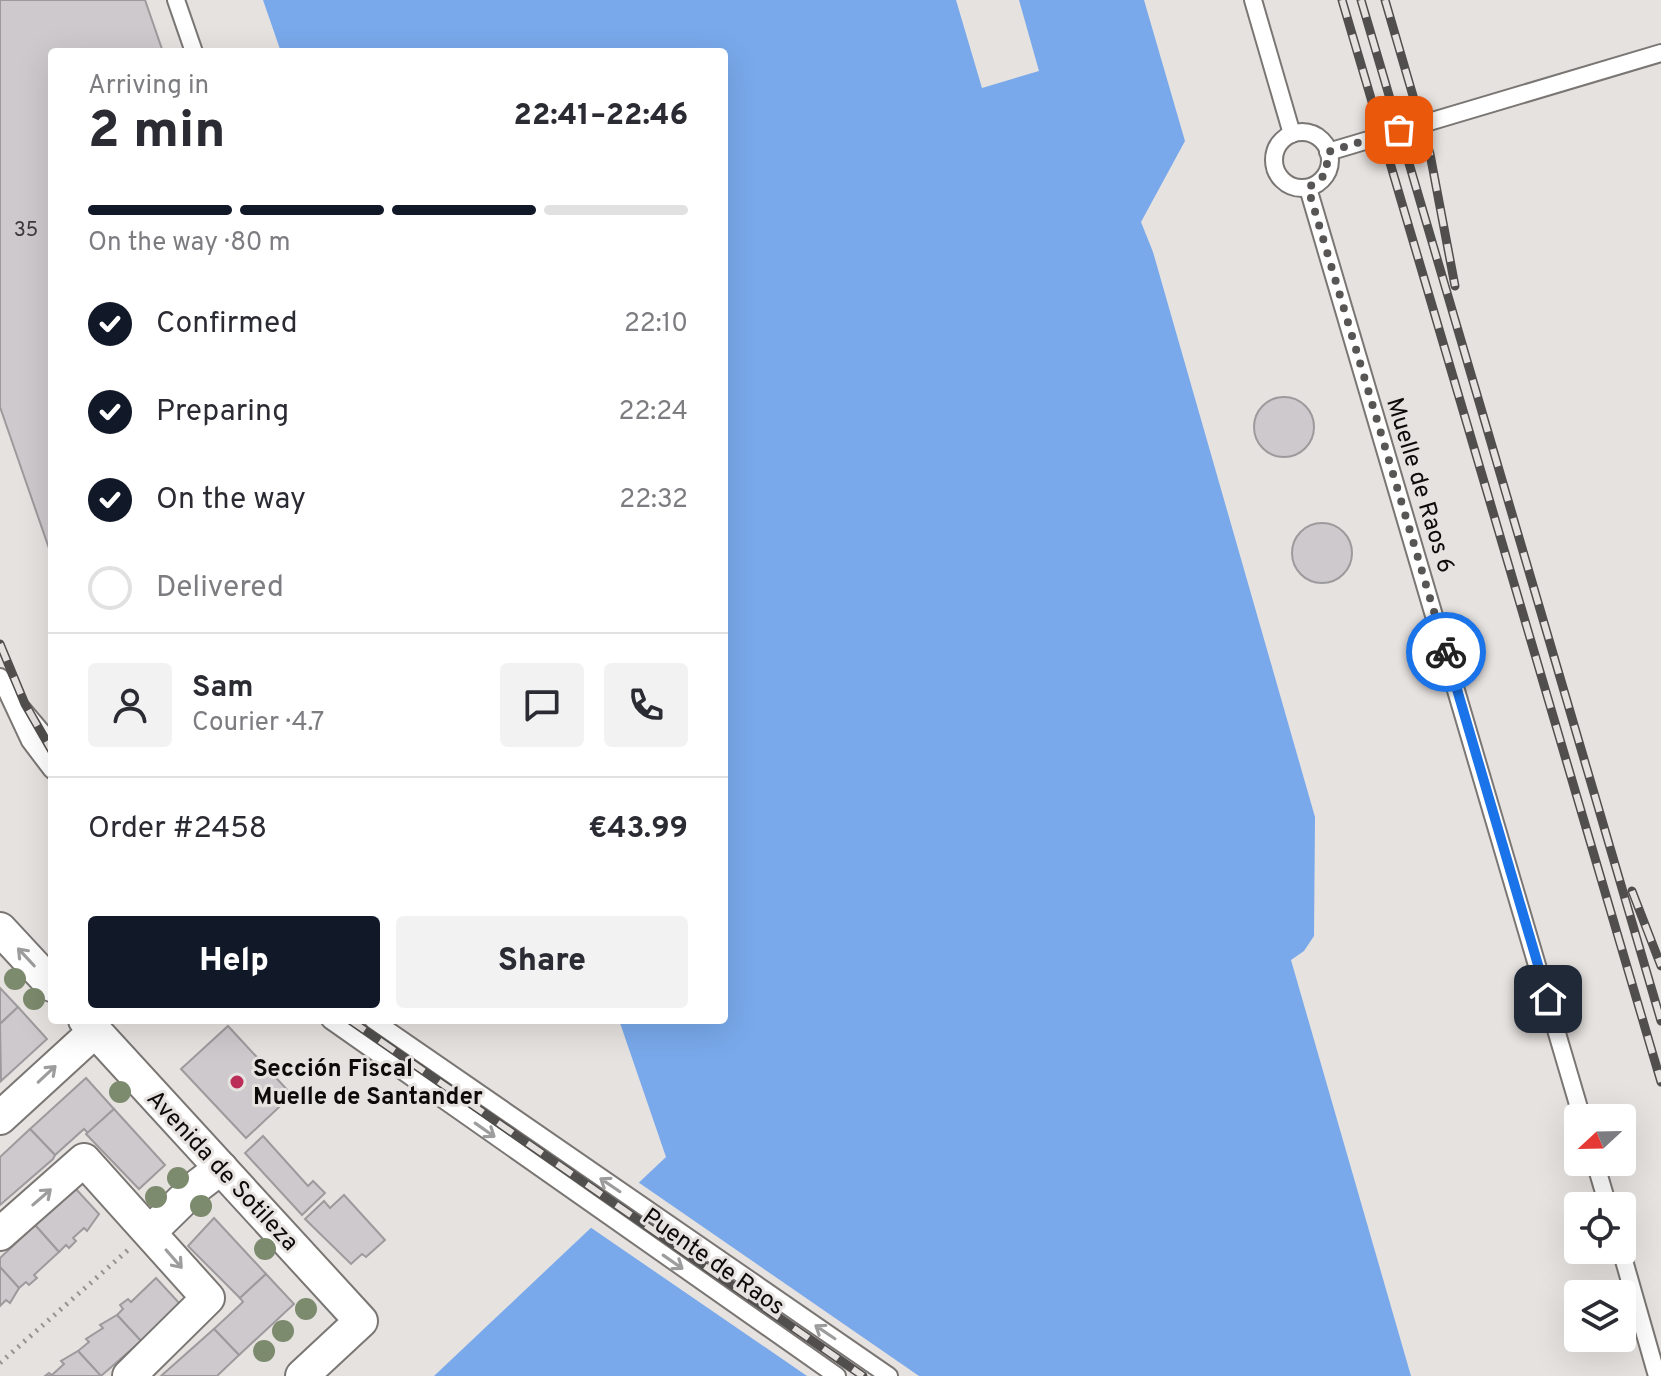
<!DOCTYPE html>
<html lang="en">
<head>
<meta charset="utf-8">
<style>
	body { margin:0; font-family:Overpass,sans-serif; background:#f2f2f3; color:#2b2b33; height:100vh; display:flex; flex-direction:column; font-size:30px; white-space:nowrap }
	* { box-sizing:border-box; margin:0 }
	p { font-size:26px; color:#7c7c81 }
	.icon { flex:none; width:44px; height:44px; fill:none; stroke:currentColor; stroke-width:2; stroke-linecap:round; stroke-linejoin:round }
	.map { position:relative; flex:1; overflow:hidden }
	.drawer { position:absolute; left:48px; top:48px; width:680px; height:976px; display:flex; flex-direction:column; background:#fff; border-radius:8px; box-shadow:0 8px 32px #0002 }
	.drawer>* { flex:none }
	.needle { width:52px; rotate:248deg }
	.tools { position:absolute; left:1564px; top:1104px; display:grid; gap:16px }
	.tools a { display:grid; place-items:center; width:72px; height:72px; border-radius:8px; background:#fff; box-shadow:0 8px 32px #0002; font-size:40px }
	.pin { position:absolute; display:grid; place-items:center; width:68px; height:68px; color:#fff; margin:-34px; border-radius:16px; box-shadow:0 4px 12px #0006 }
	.courier { position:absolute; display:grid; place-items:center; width:80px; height:80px; margin:-40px; border:6px solid #1a73e8; border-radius:50%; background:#fff; color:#222; box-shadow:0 2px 10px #0007 }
	.headline em { font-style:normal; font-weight:800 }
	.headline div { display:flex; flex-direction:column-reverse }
	.headline { display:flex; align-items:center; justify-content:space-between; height:136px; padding:0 40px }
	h1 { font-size:52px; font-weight:800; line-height:60px }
	.bar { display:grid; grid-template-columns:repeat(4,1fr); gap:12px 8px; align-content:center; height:96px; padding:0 40px }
	.bar i { height:10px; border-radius:6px; background:#e1e1e2 }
	.bar .selected { background:#111827 }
	.bar p { grid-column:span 4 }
	.line { display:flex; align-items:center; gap:20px; padding:0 40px; border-top:2px solid #e1e1e2 }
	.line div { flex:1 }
	.round { display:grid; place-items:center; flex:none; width:84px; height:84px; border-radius:8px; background:#f2f2f3 }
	ol { padding:0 40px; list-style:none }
	li { display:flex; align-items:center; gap:24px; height:88px }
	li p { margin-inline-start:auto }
	li .icon { padding:8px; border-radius:50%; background:#111827; color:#fff; stroke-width:4 }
	li:last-child { color:#7c7c81 }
	li i { width:44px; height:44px; border:4px solid #e1e1e2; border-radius:50% }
	.action { display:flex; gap:16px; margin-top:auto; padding:16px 40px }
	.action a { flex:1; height:92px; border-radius:8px; background:#111827; color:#fff; font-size:32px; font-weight:800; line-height:92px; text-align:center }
	.action a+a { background:#f2f2f3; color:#2b2b33 }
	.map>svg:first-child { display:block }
</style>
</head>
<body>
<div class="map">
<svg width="1661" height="1376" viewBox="0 0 1661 1376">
	<rect width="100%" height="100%" fill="#e6e2df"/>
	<path fill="#79a9eb" d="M263 0H956L982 88 1039 71 1019 0H1144L1185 141 1141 222 1153 252 1315 817 1314 936 1304 951 1291 960 1411 1376H434L666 1157 619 1020H724V52H281Z"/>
	<path fill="#e6e2df" d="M635 1180 919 1376H807L587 1225Z"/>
	<g fill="#cdc9cd" stroke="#9d9a9d" stroke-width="2">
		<path d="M0 0H145L163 52H52V557L0 407Z"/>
		<circle cx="1284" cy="427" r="30"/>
		<circle cx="1322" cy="553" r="30"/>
		<path d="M0 988 18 1007 0 1024Z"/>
		<path d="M18 1007 47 1039 1 1081 0 1024Z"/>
		<path d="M228 1026 292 1095 246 1138 181 1069Z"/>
		<path d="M86 1078 114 1109 88 1133 84 1129 55 1155 30 1129Z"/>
		<path d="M114 1109 165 1165 139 1189 86 1134Z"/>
		<path d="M30 1129 55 1155 53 1159 0 1205V1157Z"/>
		<path d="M263 1136 308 1186 313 1181 325 1193 302 1215 245 1153Z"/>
		<path d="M75 1188 99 1214 87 1231 84 1228 73 1238 76 1241 69 1248 66 1245 59 1252 35 1225Z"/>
		<path d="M344 1195 385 1240 366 1257 362 1254 351 1264 305 1219 324 1201 330 1208Z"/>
		<path d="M214 1218 266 1274 240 1298 188 1246Z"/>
		<path d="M35 1225 59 1252 34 1275 37 1278 29 1285 26 1282 19 1288 0 1267V1258Z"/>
		<path d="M0 1267 19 1288 10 1303 6 1300 0 1306Z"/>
		<path d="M266 1274 294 1304 239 1355 214 1329 243 1302 240 1298Z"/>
		<path d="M156 1278 180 1304 141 1341 117 1315 123 1309 120 1305 128 1299 131 1302Z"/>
		<path d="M117 1315 141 1341 101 1376 78 1351 89 1342 86 1339 103 1328 100 1325Z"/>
		<path d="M214 1329 239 1355 217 1376H161Z"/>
		<path d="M78 1351 101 1376H45L49 1373 52 1375 64 1364 61 1361Z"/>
	</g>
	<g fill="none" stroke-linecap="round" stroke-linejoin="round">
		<defs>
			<g id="service">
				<path d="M176 0 194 52"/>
				<path d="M1253 0 1292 134"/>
				<circle cx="1302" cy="160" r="28"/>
				<path d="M1328 152 1661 53"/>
				<path d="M1308 188 1582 1118"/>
				<path d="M0 677 30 741 52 770"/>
				<path d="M19 705 52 744"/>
				<path d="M330 1020 837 1376"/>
				<path d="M373 1020 889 1376"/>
				<path d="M1595 1162 1608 1206"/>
				<path d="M1621 1250 1657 1376"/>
			</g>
			<g id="minor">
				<path d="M0 929 52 985"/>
				<path d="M85 1020 361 1321 302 1376"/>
				<path d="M0 1118 95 1031"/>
				<path d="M150 1232 196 1187 221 1168"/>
				<path d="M0 1234 84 1160 208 1298 129 1376"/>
			</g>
		</defs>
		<use href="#service" stroke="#7a7673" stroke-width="20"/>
		<use href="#minor" stroke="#7a7673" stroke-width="36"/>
		<path stroke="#969391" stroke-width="5" stroke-dasharray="2 6" stroke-linecap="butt" d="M0 1363 128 1250"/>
		<use href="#service" stroke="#fff" stroke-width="16"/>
		<use href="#minor" stroke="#fff" stroke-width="32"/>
		<defs>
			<g id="rail">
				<path d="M1342 0 1661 1082"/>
				<path d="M1361 0 1661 1021"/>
				<path d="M1385 0 1430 154 1455 286"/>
				<path d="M0 644 25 704 52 751"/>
				<path d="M1632 891 1661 966"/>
				<path d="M350 1020 863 1376"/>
			</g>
		</defs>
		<use href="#rail" stroke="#514f4d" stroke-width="9"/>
		<use href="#rail" stroke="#e6e2df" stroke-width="6" stroke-dasharray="18" stroke-linecap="butt"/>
	</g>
	<g fill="#7c8a6d">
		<circle cx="15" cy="979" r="11"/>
		<circle cx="34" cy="999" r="11"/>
		<circle cx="120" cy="1092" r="11"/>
		<circle cx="178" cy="1178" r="11"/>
		<circle cx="156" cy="1197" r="11"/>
		<circle cx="201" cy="1206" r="11"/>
		<circle cx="265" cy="1249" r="11"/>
		<circle cx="306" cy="1309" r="11"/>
		<circle cx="283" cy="1331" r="11"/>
		<circle cx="264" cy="1351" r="11"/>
	</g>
	<defs><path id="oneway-shaft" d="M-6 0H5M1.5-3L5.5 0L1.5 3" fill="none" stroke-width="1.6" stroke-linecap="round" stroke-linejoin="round" transform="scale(2)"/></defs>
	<g stroke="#9e9d9d">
		<use href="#oneway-shaft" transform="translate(26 957) rotate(-133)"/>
		<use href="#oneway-shaft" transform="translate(47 1074) rotate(-43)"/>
		<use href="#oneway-shaft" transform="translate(485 1130) rotate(35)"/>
		<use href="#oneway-shaft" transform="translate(610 1185) rotate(-146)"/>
		<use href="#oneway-shaft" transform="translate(42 1197) rotate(-41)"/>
		<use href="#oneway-shaft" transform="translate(174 1259) rotate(49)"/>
		<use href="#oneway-shaft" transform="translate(673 1262) rotate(35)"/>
		<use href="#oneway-shaft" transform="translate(825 1332) rotate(-146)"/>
	</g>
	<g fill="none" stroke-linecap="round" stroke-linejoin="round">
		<path stroke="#585655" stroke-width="8" stroke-dasharray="0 14.4" d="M1399 130 1328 152 1326 174 1308 188 1446 652"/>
		<path stroke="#1a73e8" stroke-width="10" d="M1446 652 1548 999"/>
	</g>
	<circle fill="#bb2c58" stroke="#e6e2df" stroke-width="3" cx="237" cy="1082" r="8"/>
	<g text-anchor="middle" stroke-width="6" stroke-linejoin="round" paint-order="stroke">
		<g font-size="20" fill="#3c3a3b">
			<text x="26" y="236">35</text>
		</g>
		<g font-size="24" fill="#0c0b0a" stroke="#e6e2df">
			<text transform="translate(1421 485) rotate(73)" y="8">Muelle de Raos 6</text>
			<text transform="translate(223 1170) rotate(47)" y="8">Avenida de Sotileza</text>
			<text transform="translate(714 1261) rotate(35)" y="8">Puente de Raos</text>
		</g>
		<g font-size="24" font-weight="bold" fill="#0c0b0a" stroke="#e6e2df" text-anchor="start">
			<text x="253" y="1076">Sección Fiscal<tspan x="253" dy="28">Muelle de Santander</tspan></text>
		</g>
	</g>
</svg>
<div class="tools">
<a><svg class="needle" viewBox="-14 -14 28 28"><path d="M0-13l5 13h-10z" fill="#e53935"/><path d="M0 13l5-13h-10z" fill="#7c7c81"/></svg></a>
<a><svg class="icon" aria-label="locate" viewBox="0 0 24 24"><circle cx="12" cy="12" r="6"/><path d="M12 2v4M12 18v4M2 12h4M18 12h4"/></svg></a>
<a><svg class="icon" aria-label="layers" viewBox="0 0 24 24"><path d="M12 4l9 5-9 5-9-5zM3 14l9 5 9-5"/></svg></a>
</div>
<div class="pin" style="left:1399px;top:130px;background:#ea580c"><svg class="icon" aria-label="bag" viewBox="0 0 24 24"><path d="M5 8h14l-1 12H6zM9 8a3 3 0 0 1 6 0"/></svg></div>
<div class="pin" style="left:1548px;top:999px;background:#1f2937"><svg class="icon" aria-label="home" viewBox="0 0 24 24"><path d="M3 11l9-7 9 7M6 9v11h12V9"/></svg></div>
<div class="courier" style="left:1446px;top:652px"><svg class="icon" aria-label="bike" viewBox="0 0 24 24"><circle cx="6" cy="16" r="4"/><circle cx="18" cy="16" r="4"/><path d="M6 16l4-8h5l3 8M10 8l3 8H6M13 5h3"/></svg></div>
<section class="drawer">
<div class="headline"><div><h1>2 min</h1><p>Arriving in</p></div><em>22:41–22:46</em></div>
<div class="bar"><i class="selected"></i><i class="selected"></i><i class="selected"></i><i></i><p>On the way · 80 m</p></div>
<ol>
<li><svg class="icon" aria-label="check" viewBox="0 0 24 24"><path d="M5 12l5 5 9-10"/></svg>Confirmed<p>22:10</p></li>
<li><svg class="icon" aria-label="check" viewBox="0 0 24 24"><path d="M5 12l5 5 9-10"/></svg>Preparing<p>22:24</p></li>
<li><svg class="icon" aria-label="check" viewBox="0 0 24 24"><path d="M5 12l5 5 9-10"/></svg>On the way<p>22:32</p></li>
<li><i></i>Delivered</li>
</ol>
<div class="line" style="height:144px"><a class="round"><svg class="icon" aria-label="person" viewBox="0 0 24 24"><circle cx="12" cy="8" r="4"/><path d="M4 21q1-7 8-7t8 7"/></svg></a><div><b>Sam</b><p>Courier · 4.7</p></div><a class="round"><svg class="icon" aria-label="chat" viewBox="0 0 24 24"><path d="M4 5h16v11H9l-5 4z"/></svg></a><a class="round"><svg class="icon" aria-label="phone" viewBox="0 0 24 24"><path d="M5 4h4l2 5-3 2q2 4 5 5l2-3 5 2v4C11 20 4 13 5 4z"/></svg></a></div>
<div class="line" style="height:104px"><div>Order #2458</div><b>€43.99</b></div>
<div class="action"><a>Help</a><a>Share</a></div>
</section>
</div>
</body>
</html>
